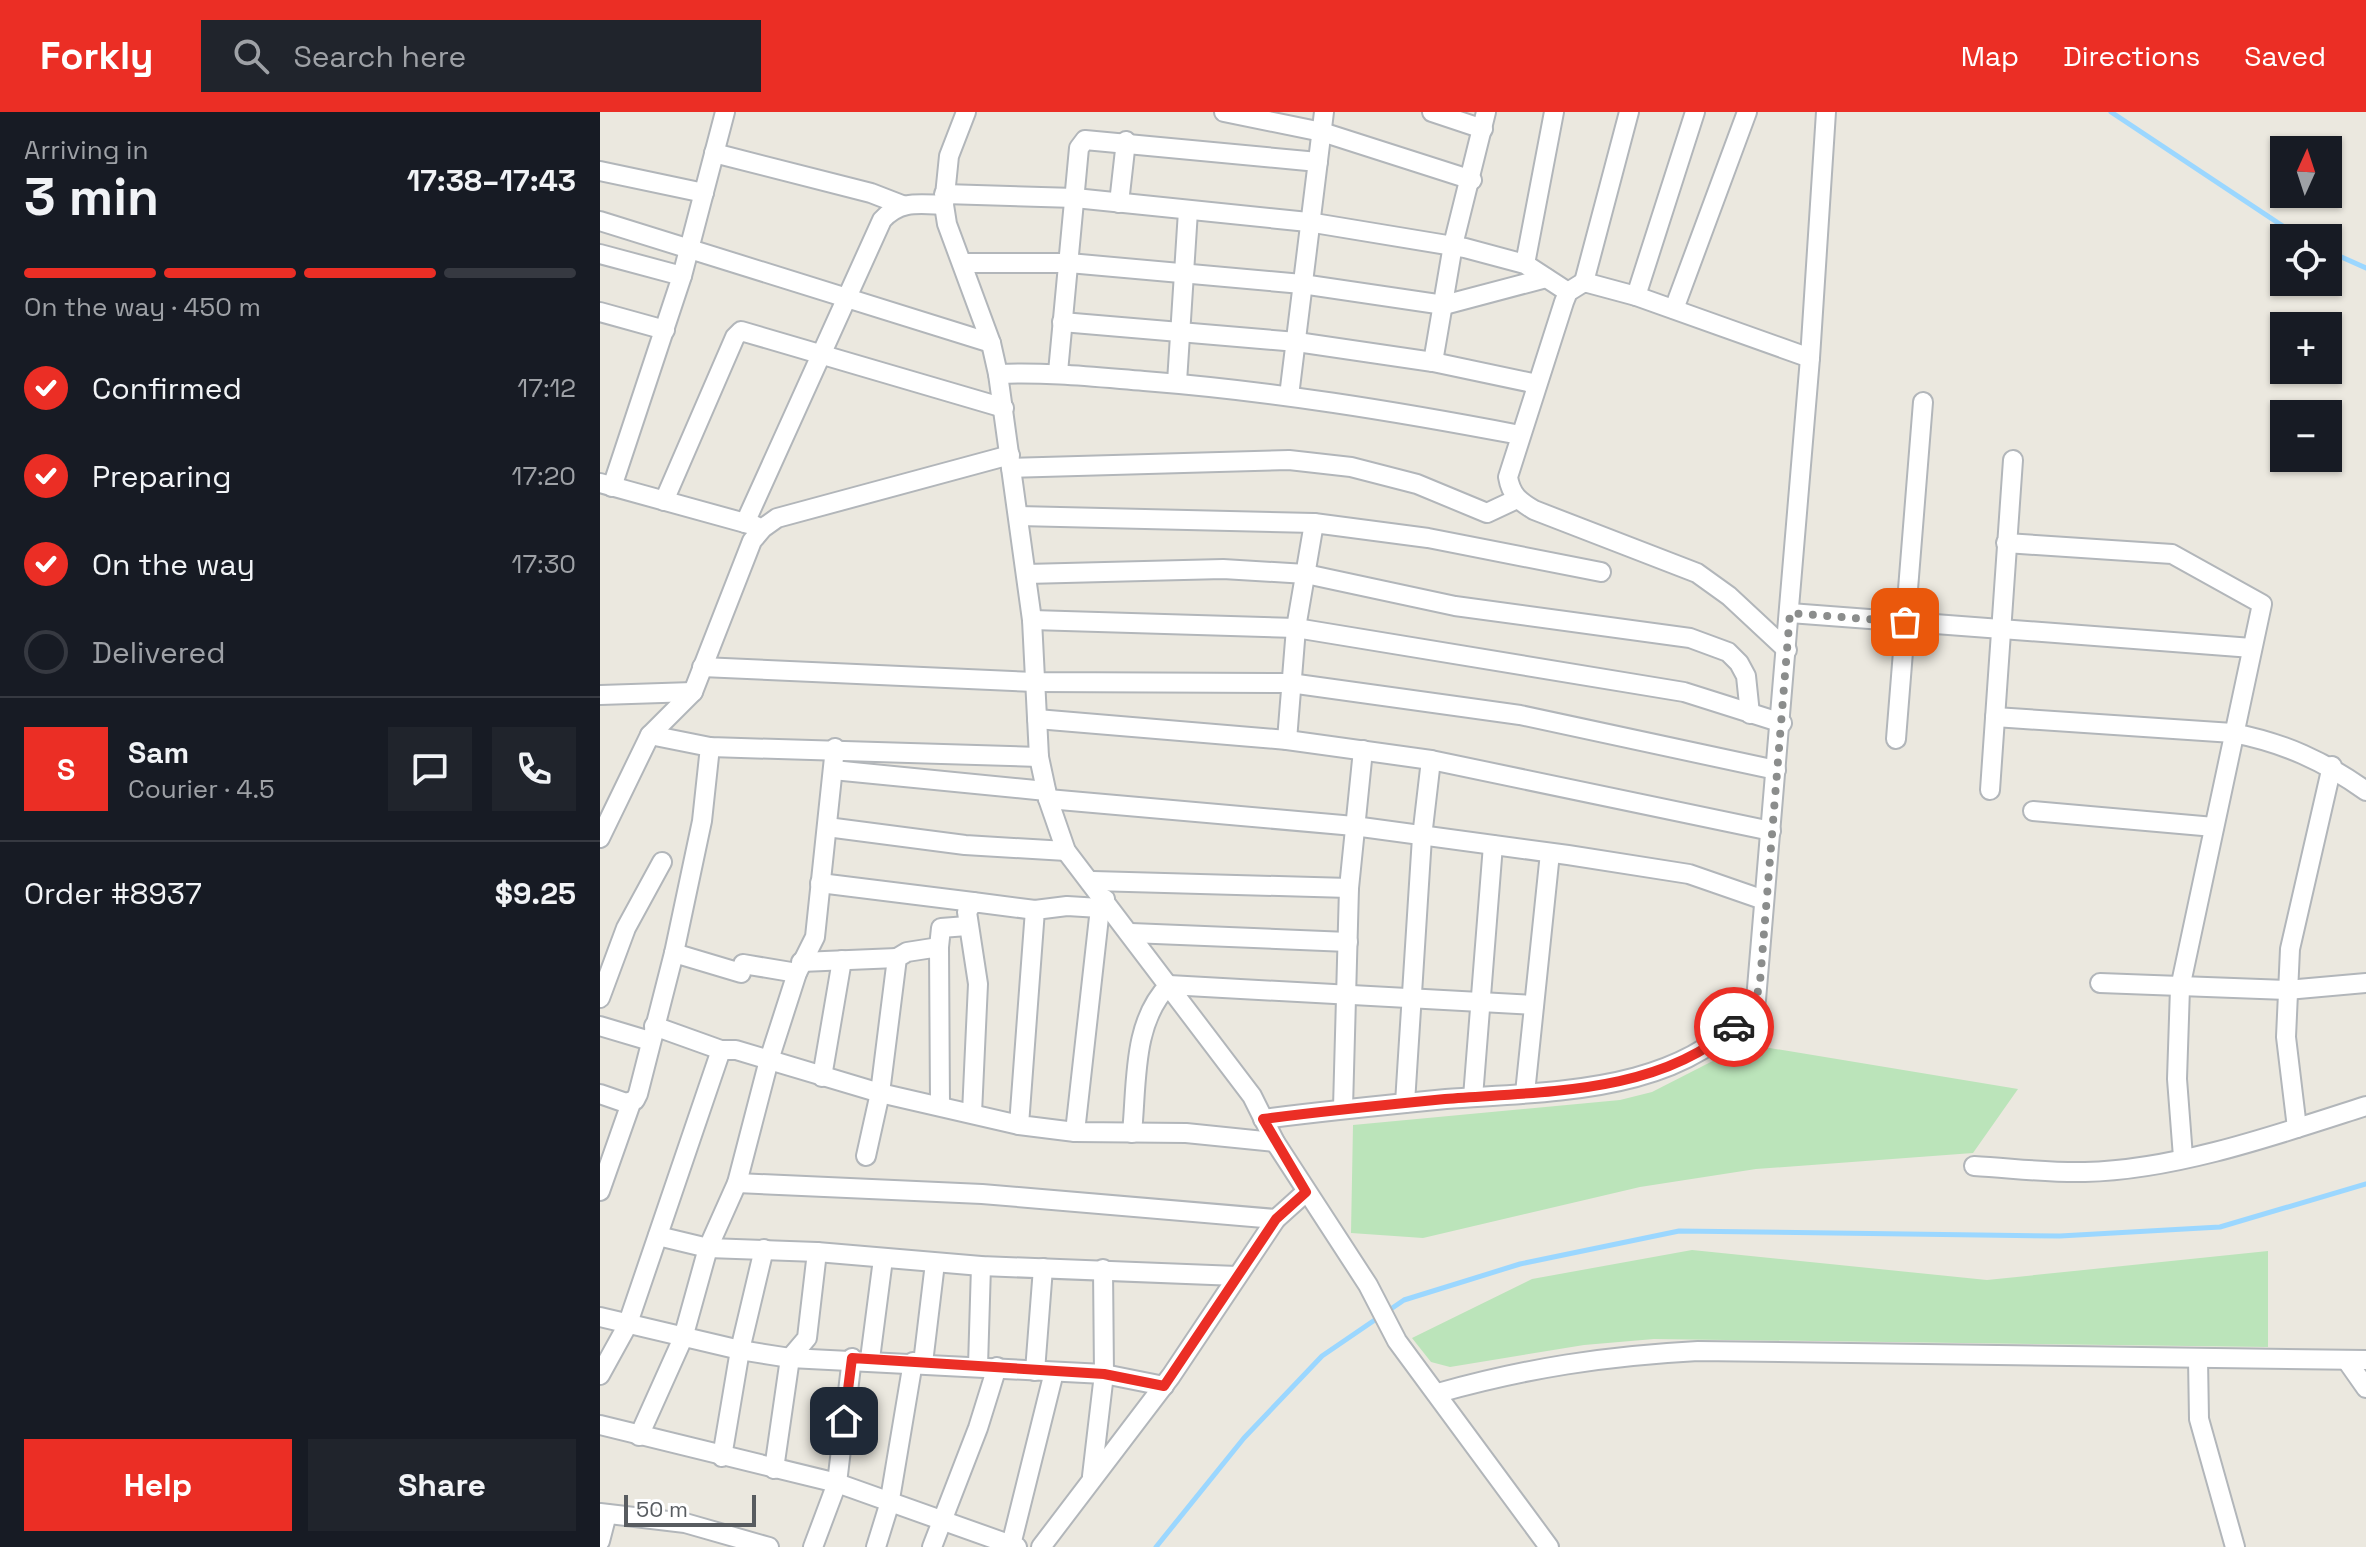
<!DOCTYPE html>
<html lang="en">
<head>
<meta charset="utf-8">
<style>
	body { margin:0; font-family:"Space Grotesk",sans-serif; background:#20242c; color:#f1f3f6; height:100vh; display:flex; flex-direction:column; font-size:30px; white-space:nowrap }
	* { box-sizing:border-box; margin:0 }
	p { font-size:26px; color:#9ea1a6 }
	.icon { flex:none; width:44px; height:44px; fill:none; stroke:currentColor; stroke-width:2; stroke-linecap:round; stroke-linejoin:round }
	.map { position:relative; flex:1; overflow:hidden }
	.side { display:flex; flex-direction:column; background:#171b24; width:600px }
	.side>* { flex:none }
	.needle { width:52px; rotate:3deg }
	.fabs { position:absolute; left:1670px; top:24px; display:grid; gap:16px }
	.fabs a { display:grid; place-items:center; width:72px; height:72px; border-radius:0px; background:#171b24; box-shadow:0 2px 6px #0004; font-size:40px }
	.scale { position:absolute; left:24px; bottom:20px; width:132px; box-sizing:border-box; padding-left:8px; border:4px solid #585c60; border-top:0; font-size:22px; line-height:28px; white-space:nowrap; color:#585c60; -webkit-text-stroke:6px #fff; paint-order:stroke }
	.pin { position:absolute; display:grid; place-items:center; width:68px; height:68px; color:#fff; margin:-34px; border-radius:16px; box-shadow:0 4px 12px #0006 }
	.courier { position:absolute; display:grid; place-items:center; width:80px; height:80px; margin:-40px; border:6px solid #eb2e25; border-radius:50%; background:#fff; color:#222; box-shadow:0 2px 10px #0007 }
	.headline em { font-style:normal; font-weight:700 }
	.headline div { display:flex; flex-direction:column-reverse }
	.headline { display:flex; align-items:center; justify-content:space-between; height:136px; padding:0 24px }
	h1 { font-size:52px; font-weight:700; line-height:60px }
	.bar { display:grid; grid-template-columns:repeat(4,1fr); gap:12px 8px; align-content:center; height:96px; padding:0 24px }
	.bar i { height:10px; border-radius:6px; background:#363941 }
	.bar .active { background:#eb2e25 }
	.bar p { grid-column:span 4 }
	.line { display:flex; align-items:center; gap:20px; padding:0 24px; border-top:2px solid #363941 }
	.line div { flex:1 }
	.round { display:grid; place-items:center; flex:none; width:84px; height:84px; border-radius:0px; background:#20242c }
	ol { padding:0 24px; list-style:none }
	li { display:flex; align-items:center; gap:24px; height:88px }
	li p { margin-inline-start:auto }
	li .icon { padding:8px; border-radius:50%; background:#eb2e25; color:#fff; stroke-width:4 }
	li:last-child { color:#9ea1a6 }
	li i { width:44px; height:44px; border:4px solid #363941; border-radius:50% }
	.primary-button { display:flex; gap:16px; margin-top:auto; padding:16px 24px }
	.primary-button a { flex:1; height:92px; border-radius:0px; background:#eb2e25; color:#fff; font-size:32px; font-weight:700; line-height:92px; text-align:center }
	.primary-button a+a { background:#20242c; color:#f1f3f6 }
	header { display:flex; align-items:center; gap:48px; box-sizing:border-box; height:112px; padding:0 40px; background:#eb2e25; color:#fff }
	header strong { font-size:38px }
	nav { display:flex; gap:44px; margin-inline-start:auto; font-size:28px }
	.search { width:560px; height:72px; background:#20242c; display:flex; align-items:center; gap:20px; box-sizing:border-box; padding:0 28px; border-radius:0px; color:#9ea1a6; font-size:30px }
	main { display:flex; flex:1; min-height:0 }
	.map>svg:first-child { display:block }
</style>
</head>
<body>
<header>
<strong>Forkly</strong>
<div class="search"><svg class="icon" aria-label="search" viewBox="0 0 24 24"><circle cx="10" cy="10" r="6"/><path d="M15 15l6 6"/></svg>Search here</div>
<nav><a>Map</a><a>Directions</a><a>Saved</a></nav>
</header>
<main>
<section class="side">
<div class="headline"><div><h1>3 min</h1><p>Arriving in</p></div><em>17:38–17:43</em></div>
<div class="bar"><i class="active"></i><i class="active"></i><i class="active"></i><i></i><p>On the way · 450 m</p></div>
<ol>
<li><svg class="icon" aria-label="check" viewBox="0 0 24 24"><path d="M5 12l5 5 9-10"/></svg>Confirmed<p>17:12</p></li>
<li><svg class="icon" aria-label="check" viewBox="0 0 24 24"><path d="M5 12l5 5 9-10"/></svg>Preparing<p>17:20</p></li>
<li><svg class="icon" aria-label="check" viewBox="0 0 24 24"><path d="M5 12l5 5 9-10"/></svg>On the way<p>17:30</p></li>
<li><i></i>Delivered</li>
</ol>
<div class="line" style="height:144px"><b class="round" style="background:#eb2e25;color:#fff">S</b><div><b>Sam</b><p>Courier · 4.5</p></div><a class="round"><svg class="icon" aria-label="chat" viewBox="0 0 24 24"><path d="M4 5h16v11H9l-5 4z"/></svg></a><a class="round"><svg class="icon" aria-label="phone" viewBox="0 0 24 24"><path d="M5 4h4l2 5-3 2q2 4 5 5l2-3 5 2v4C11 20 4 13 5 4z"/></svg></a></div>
<div class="line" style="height:104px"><div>Order #8937</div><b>$9.25</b></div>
<div class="primary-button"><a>Help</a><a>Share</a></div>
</section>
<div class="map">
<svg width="1766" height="1435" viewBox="0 0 1766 1435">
	<rect width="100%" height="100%" fill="#ebe8df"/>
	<g fill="#bbe4ba">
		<path d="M1146 932 1418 977 1373 1041 1156 1057 1040 1075 823 1126 751 1121 753 1013 1020 988 1052 980Z"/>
		<path d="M1092 1138 1387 1168 1668 1139V1235L1054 1227 984 1233 850 1255 831 1250 812 1226 932 1167Z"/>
	</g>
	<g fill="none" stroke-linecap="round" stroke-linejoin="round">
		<g stroke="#9bd7ff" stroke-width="5">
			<path d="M1511 0 1701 126"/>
			<path d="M1728 139 1766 156"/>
			<path d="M556 1435 644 1326 722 1244 804 1188 920 1152 1079 1119 1460 1124 1620 1115 1766 1072"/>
		</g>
		<defs>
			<g id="minor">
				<path d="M366 0 349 44 344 93 347 112 391 231 398 262 432 508 439 645 448 687 466 739 652 984 675 1030 768 1173 797 1229 949 1435"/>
				<path d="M624 0 722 20 872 68"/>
				<path d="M832 0 883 17"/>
				<path d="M114 41 271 81 302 93"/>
				<path d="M0 59 104 81"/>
				<path d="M344 82 475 86 708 110 865 136 925 152 968 180"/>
				<path d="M519 91 526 29"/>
				<path d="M0 109 391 231"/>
				<path d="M0 142 82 164"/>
				<path d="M363 151H469L702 172 844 193 946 166"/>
				<path d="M925 152 954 0"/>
				<path d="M984 170 1029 0"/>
				<path d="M1036 184 1095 0"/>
				<path d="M1074 197 1147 0"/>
				<path d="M0 200 65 218"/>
				<path d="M462 210 697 230 833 250 853 133 886 0"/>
				<path d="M833 250 937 272"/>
				<path d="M458 260 479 36 485 28 718 50"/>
				<path d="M398 262C449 260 494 265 544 269 672 279 794 299 920 323"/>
				<path d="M577 270 588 99"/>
				<path d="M689 284 724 0"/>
				<path d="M411 356 689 348 751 355 817 372 887 401 917 387"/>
				<path d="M0 371 156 414"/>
				<path d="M12 375 82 164 125 0"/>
				<path d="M64 389 135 225 141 219 404 296"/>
				<path d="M418 404 714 411"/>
				<path d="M145 411 282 108C300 88 319 92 344 93"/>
				<path d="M1406 431 1572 442 1662 492 1580 876 1577 967 1583 1045"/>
				<path d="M426 462 623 457 706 462 855 494 1090 526 1128 540 1139 551 1146 564 1150 602"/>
				<path d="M1190 501 1652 536"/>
				<path d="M432 508 696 516 1084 580 1182 611"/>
				<path d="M1187 538 1129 484 1097 461 934 398C919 389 911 383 908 365L964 190 968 180 984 170 1036 184 1210 246"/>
				<path d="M102 555 435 570 690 571 920 603 1176 658"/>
				<path d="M0 583 93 580"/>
				<path d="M1395 605 1633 621C1684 631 1724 649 1766 679"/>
				<path d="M437 607 687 628 831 648 1171 719"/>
				<path d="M50 623 110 635 439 645"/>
				<path d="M1296 627 1323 290"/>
				<path d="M687 628 696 516 714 411 828 426 1001 460"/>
				<path d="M233 658 446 679"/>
				<path d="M1390 678 1413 348"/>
				<path d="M448 687 754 714 968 743 1089 762 1164 788"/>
				<path d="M1433 699 1614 715"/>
				<path d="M227 715 365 733 466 739"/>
				<path d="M0 726 50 623 93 580 152 429 163 416 177 406 410 343"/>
				<path d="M493 769 749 776"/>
				<path d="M220 771 373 790"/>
				<path d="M505 787 500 796 467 794 435 798 419 1013 475 1020 586 1021 675 1030"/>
				<path d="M531 821 748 830"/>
				<path d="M339 835 341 816 367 814"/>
				<path d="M74 841 141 861"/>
				<path d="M201 850 297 846"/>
				<path d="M143 852 197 861"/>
				<path d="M1500 871 1687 878 1766 871"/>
				<path d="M0 886 26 816 62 750"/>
				<path d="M0 914 50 929"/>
				<path d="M54 914 121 938H136L280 981 419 1013"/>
				<path d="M222 965 242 848"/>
				<path d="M925 981 950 741"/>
				<path d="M0 982 26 991 35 988 38 982 74 841 102 709 110 635"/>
				<path d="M873 985 893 733"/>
				<path d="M805 991 822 725 831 648"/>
				<path d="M743 996 749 776 763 638"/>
				<path d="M372 1001 378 872 367 800 373 790 435 798"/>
				<path d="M663 1007C724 999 785 993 846 987 950 979 1090 983 1156 888L1210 246 1226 0"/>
				<path d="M1697 1016 1686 925 1690 837 1732 654"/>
				<path d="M475 1020 500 796"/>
				<path d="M532 1021C537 972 532 910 569 873L934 893"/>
				<path d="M266 1044 280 981 297 846 307 840 339 835 340 992"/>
				<path d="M1374 1054C1411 1056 1448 1061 1485 1060 1576 1058 1679 1022 1766 994"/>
				<path d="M137 1071 382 1082 676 1107"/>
				<path d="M0 1079 31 991"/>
				<path d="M58 1124 108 1136 217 1140 381 1154 637 1164"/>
				<path d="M0 1205 140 1238 190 1246 504 1262 564 1274"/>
				<path d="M270 1247 283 1147"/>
				<path d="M1598 1247 1599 1307 1635 1435"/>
				<path d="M1747 1249 1766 1276"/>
				<path d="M323 1251 335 1151"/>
				<path d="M378 1254 381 1154"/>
				<path d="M435 1259 443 1156"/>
				<path d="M0 1263 27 1214 121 938"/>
				<path d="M838 1281C927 1256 1005 1244 1098 1239L1766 1248"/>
				<path d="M0 1313 237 1371 417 1435"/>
				<path d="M39 1324 83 1226 108 1136 137 1071 169 948 197 861 215 825 235 636"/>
				<path d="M122 1345 140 1238 164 1137"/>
				<path d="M174 1357 190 1246 207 1226 217 1140"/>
				<path d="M492 1364 504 1262 503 1157"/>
				<path d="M0 1401 85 1411 169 1435"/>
				<path d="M0 1429 7 1402"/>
				<path d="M411 1433 454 1260"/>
				<path d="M213 1435 237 1371 252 1246"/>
				<path d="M276 1435 289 1393 313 1250"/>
				<path d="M332 1435 378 1316 397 1255"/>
				<path d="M441 1435 571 1264 676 1107 706 1080"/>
			</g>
		</defs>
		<use href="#minor" stroke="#b2b6ba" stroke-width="22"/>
		<use href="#minor" stroke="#fff" stroke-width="18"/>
	</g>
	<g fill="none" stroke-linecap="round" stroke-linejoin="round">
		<path stroke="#8b8d8c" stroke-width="8" stroke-dasharray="0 14.4" d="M1134 915 1156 888 1160 870 1190 501 1305 510"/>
		<path stroke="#eb2e25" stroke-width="10" d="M244 1309 252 1246 504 1262 564 1274 676 1107 706 1080 663 1007C724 999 784 993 845 987 941 979 1057 983 1134 915"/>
	</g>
</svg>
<div class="fabs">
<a><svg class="needle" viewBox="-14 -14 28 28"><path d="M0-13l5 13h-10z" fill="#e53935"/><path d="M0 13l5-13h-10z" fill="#9ea1a6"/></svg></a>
<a><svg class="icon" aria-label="locate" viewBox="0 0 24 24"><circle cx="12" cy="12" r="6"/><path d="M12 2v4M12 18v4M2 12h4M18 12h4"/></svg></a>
<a>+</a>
<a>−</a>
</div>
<div class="scale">50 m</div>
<div class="pin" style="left:1305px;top:510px;background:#ea580c"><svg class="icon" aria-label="bag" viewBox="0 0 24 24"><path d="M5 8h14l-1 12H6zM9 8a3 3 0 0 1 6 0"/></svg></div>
<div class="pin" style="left:244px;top:1309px;background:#1f2937"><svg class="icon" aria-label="home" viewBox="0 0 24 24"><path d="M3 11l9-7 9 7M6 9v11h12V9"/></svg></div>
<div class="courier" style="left:1134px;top:915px"><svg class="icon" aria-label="car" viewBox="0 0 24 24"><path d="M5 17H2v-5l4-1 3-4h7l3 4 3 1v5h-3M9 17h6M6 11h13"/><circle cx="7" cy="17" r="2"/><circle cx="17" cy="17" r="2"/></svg></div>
</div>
</main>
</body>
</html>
